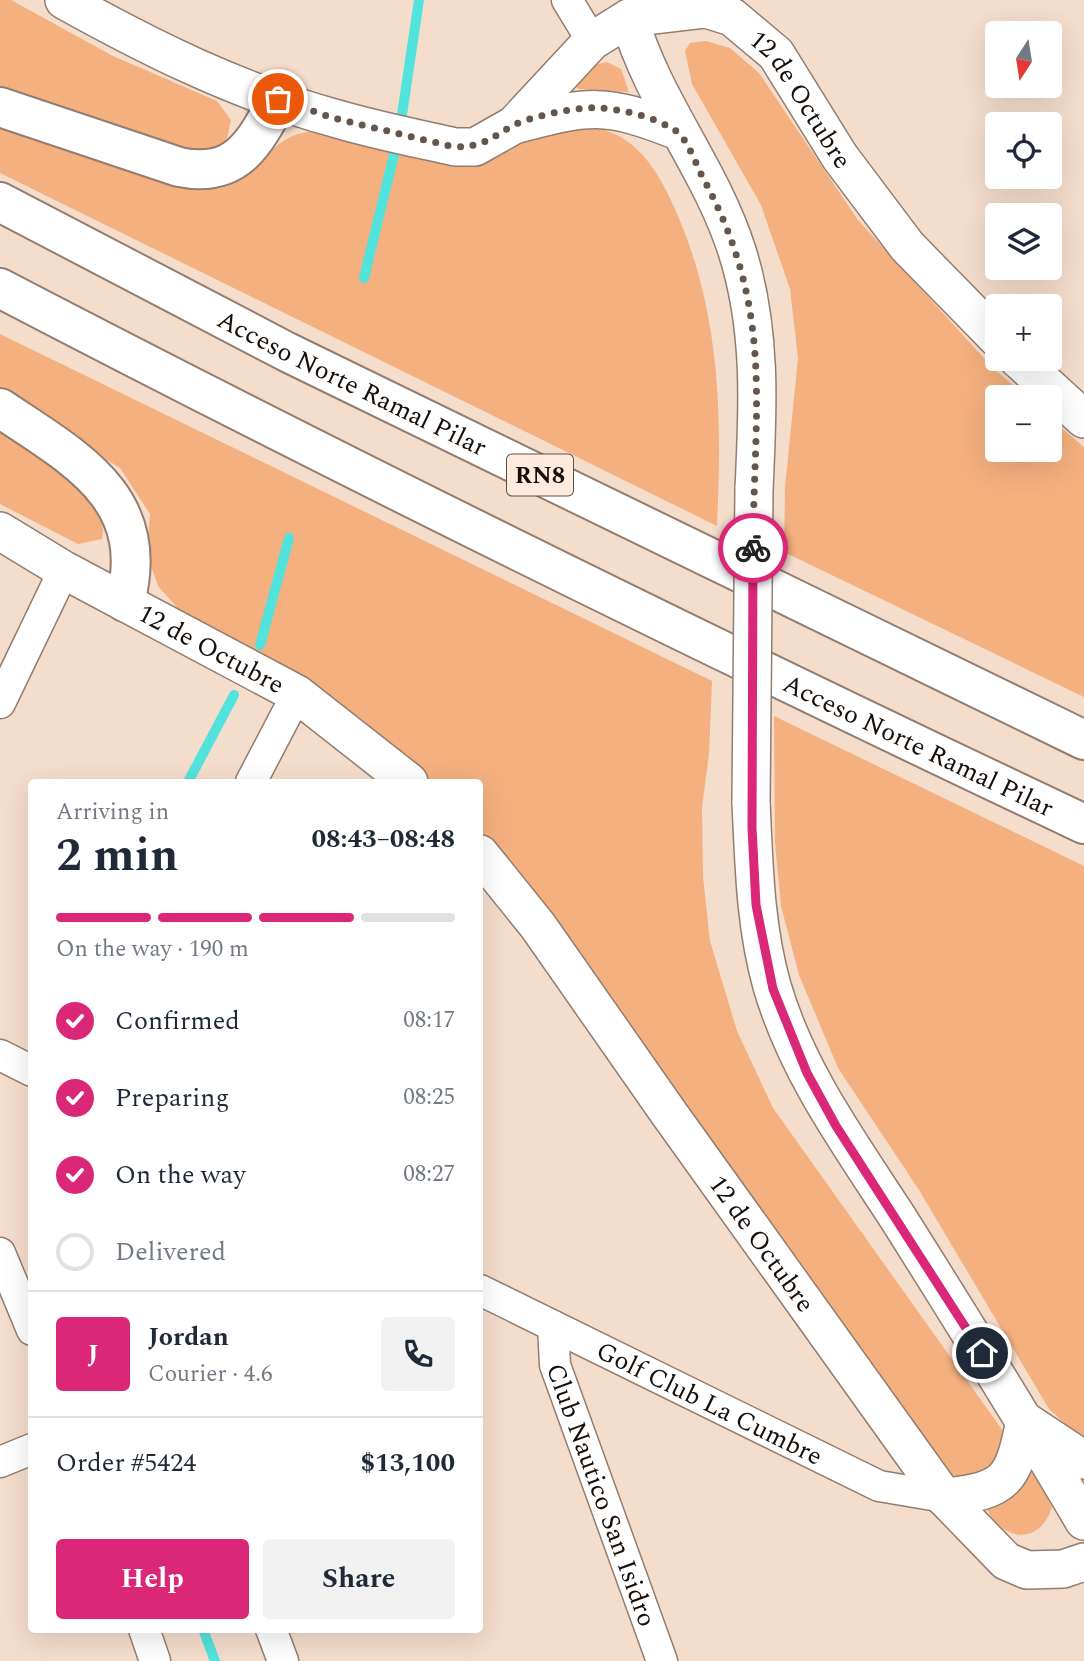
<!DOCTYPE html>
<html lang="en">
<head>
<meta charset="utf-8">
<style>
	body { margin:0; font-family:Spectral,serif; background:#f2f2f3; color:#1f2937; height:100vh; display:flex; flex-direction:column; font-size:26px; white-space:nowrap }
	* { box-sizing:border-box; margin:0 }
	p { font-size:23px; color:#747a83 }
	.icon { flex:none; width:38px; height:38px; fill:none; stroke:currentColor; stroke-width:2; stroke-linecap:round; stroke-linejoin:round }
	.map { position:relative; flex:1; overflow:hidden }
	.sheet { position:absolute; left:28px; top:779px; width:455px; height:854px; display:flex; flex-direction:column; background:#fff; border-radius:7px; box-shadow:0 7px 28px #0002 }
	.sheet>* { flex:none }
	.needle { width:46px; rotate:192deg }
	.buttons { position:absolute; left:985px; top:21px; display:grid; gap:14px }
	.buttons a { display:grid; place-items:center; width:77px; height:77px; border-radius:7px; background:#fff; box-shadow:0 7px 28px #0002; font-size:35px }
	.pin { position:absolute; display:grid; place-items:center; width:60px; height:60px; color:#fff; margin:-30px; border:4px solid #fff; border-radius:50%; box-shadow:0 2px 7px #0007 }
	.courier { position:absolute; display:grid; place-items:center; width:70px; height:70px; margin:-35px; border:5px solid #db2777; border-radius:50%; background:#fff; color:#222; box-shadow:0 2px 9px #0007 }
	.summary em { font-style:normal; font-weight:700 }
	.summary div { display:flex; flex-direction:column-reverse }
	.summary { display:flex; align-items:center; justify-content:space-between; height:119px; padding:0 28px }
	h1 { font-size:46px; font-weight:700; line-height:52px }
	.bar { display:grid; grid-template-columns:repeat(4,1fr); gap:10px 7px; align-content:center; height:84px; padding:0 28px }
	.bar i { height:9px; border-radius:5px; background:#e0e1e3 }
	.bar .selected { background:#db2777 }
	.bar p { grid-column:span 4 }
	.line { display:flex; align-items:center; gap:18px; padding:0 28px; border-top:2px solid #e0e1e3 }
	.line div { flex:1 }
	.round { display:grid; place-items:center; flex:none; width:74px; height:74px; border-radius:7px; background:#f2f2f3 }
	ol { padding:0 28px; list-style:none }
	li { display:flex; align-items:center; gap:21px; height:77px }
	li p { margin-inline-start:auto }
	li .icon { padding:7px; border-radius:50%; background:#db2777; color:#fff; stroke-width:4 }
	li:last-child { color:#747a83 }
	li i { width:38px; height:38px; border:4px solid #e0e1e3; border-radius:50% }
	.cta { display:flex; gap:14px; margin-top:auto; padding:14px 28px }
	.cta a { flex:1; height:80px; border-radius:7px; background:#db2777; color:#fff; font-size:28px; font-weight:700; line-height:80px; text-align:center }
	.cta a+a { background:#f2f2f3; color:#1f2937 }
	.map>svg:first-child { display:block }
</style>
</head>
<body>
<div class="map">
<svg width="1084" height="1661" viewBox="0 0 1084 1661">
	<rect width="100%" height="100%" fill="#f5ddcc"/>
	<g fill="#f4b07f">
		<path d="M0 0H11L113 56 217 101 231 120 226 144 202 151 171 144 0 91Z"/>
		<path d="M706 41 730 48 759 73 858 220 993 368 1027 397H998V450H1050V418L1084 447V697L784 552 785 487 798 358 790 289 761 205 692 84 685 51 690 43Z"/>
		<path d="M607 62 621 69 629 92 578 89 573 83 594 65Z"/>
		<path d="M0 124 189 189C199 189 211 190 221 188 256 179 272 134 309 132 343 130 393 150 428 159 437 161 449 166 459 166 502 163 526 128 572 126 629 124 655 163 675 209 721 313 722 415 717 526L0 173Z"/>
		<path d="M0 334 712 681 709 754 702 807 703 877 710 941 737 1031 773 1108 1008 1438 1004 1457 972 1479 951 1475 935 1462 543 901 480 830V782H431L363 720 279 663 182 613 158 586 147 554 150 514 120 468 0 393Z"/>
		<path d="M0 422C35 444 112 491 102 539L78 544 0 504Z"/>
		<path d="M774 716 1084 866V1441L1049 1409 919 1190 838 1068 799 975 781 906 775 843Z"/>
		<path d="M1031 1466 1052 1507C1040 1545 1005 1542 987 1510 1012 1503 1021 1491 1031 1466Z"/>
	</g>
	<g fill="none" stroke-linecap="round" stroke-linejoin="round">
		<g stroke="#52e3dd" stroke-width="10">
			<path d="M400 128 419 0"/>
			<path d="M364 278 397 142"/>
			<path d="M260 645 289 538"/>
			<path d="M188 782 234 695"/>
			<path d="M203 1629 215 1661"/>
		</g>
		<defs>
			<g id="minor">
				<path d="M567 0 592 41"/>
				<path d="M0 703 64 570"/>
				<path d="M251 782 297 694"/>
				<path d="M0 1055 32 1071"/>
				<path d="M0 1253 32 1330"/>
				<path id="s1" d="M480 1290 879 1486 944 1497"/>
				<path id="s2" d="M553 1326 555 1365 662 1661"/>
				<path d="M0 1462 32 1449"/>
				<path d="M144 1629 155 1661"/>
				<path d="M271 1629 283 1661"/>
			</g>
			<g id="tertiary">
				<path id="s3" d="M64 0C150 48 239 92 334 118 374 130 415 138 455 147H475L514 125 592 41 629 18 706 9 732 17 776 54 840 157 907 246 998 339"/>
				<path d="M629 18C654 103 711 169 737 251 762 329 758 408 754 489"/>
				<path d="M514 125C589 105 605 102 678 131"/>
				<path d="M1018 359 1084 419"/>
				<path id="s4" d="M0 531 64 570 297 694 409 782"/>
				<path d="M751 802C754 865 755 926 772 986 797 1072 850 1144 898 1218 961 1318 1024 1419 1084 1521"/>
				<path id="s5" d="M480 854 538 926 668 1112 944 1497 1006 1561 1027 1570 1063 1569 1084 1562"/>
				<path d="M944 1497C1007 1491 1013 1480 1025 1421L1084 1460"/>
			</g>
			<g id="motorway">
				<path d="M0 107 179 167C237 179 255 143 278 99"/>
				<path id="s6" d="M0 202 287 352 1084 740"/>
				<path id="s7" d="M0 288C357 474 720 652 1084 824"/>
				<path d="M0 408C74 458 153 497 125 602"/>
			</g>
		</defs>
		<use href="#minor" stroke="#937d6f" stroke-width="33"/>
		<use href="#tertiary" stroke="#937d6f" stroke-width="40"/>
		<use href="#motorway" stroke="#937d6f" stroke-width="42"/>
		<use href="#minor" stroke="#fff" stroke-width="30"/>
		<use href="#tertiary" stroke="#fff" stroke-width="37"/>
		<use href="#motorway" stroke="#fff" stroke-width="38"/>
		<defs>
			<path id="tertiary-bridge" d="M751 802 754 489"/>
		</defs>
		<use href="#tertiary-bridge" stroke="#937d6f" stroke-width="40" stroke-linecap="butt"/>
		<use href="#tertiary-bridge" stroke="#fff" stroke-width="37"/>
	</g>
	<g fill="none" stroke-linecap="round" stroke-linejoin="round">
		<path stroke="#64564d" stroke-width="7" stroke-dasharray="0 12.6" d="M278 99 333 118 454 147C483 147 489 139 512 126 531 116 580 106 600 108 625 110 655 117 676 131 687 138 696 164 702 176 775 310 754 404 753 548"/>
		<path stroke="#db2777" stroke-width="9" d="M753 548 752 828 756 905 773 989 807 1073 836 1126 982 1353"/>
	</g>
	<g text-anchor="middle" stroke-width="6" stroke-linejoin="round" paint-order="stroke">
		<rect fill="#ffebde" stroke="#5c5049" stroke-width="2" x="507" y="454.5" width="66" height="41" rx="5"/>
		<g font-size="24" font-weight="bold" fill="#160e09">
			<text x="540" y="483">RN8</text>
		</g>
		<g font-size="26" fill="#160e09" stroke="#ffebde">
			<text dy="9" stroke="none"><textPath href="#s3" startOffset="856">12 de Octubre</textPath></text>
			<text dy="9" stroke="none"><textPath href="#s6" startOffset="396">Acceso Norte Ramal Pilar</textPath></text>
			<text dy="9" stroke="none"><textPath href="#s4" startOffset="242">12 de Octubre</textPath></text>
			<text dy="9" stroke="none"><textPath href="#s7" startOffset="1026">Acceso Norte Ramal Pilar</textPath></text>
			<text dy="9" stroke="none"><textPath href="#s5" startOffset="481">12 de Octubre</textPath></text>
			<text dy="9" stroke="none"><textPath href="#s1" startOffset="256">Golf Club La Cumbre</textPath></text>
			<text dy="9" stroke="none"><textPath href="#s2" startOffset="177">Club Nautico San Isidro</textPath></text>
		</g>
	</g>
</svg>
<div class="buttons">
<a><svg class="needle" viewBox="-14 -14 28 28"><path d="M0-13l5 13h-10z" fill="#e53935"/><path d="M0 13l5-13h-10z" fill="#747a83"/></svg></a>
<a><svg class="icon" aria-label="locate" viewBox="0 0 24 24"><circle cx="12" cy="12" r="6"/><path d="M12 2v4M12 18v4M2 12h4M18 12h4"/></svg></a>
<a><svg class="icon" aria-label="layers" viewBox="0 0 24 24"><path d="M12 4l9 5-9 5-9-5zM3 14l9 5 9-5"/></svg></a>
<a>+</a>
<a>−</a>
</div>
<div class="pin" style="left:278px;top:99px;background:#ea580c"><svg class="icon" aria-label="bag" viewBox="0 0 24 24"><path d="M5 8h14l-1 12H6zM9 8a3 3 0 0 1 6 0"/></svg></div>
<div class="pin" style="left:982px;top:1353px;background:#1f2937"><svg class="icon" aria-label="home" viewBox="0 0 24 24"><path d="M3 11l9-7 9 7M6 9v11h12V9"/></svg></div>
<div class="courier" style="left:753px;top:548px"><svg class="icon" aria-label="bike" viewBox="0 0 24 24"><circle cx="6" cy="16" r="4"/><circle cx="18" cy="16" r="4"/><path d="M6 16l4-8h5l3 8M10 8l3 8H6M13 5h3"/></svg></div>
<section class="sheet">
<div class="summary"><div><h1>2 min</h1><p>Arriving in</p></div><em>08:43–08:48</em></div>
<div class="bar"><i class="selected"></i><i class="selected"></i><i class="selected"></i><i></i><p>On the way · 190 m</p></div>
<ol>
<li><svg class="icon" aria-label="check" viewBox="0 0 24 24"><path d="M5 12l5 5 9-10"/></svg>Confirmed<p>08:17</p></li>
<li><svg class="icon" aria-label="check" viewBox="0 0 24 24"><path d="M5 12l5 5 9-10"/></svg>Preparing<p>08:25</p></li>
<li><svg class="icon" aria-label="check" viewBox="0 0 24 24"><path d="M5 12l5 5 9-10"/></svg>On the way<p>08:27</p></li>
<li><i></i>Delivered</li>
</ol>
<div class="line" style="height:126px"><b class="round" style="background:#db2777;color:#fff">J</b><div><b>Jordan</b><p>Courier · 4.6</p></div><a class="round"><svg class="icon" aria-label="phone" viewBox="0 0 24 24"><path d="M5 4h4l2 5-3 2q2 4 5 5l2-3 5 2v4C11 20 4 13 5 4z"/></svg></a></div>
<div class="line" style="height:91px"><div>Order #5424</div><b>$13,100</b></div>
<div class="cta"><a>Help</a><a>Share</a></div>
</section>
</div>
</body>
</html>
